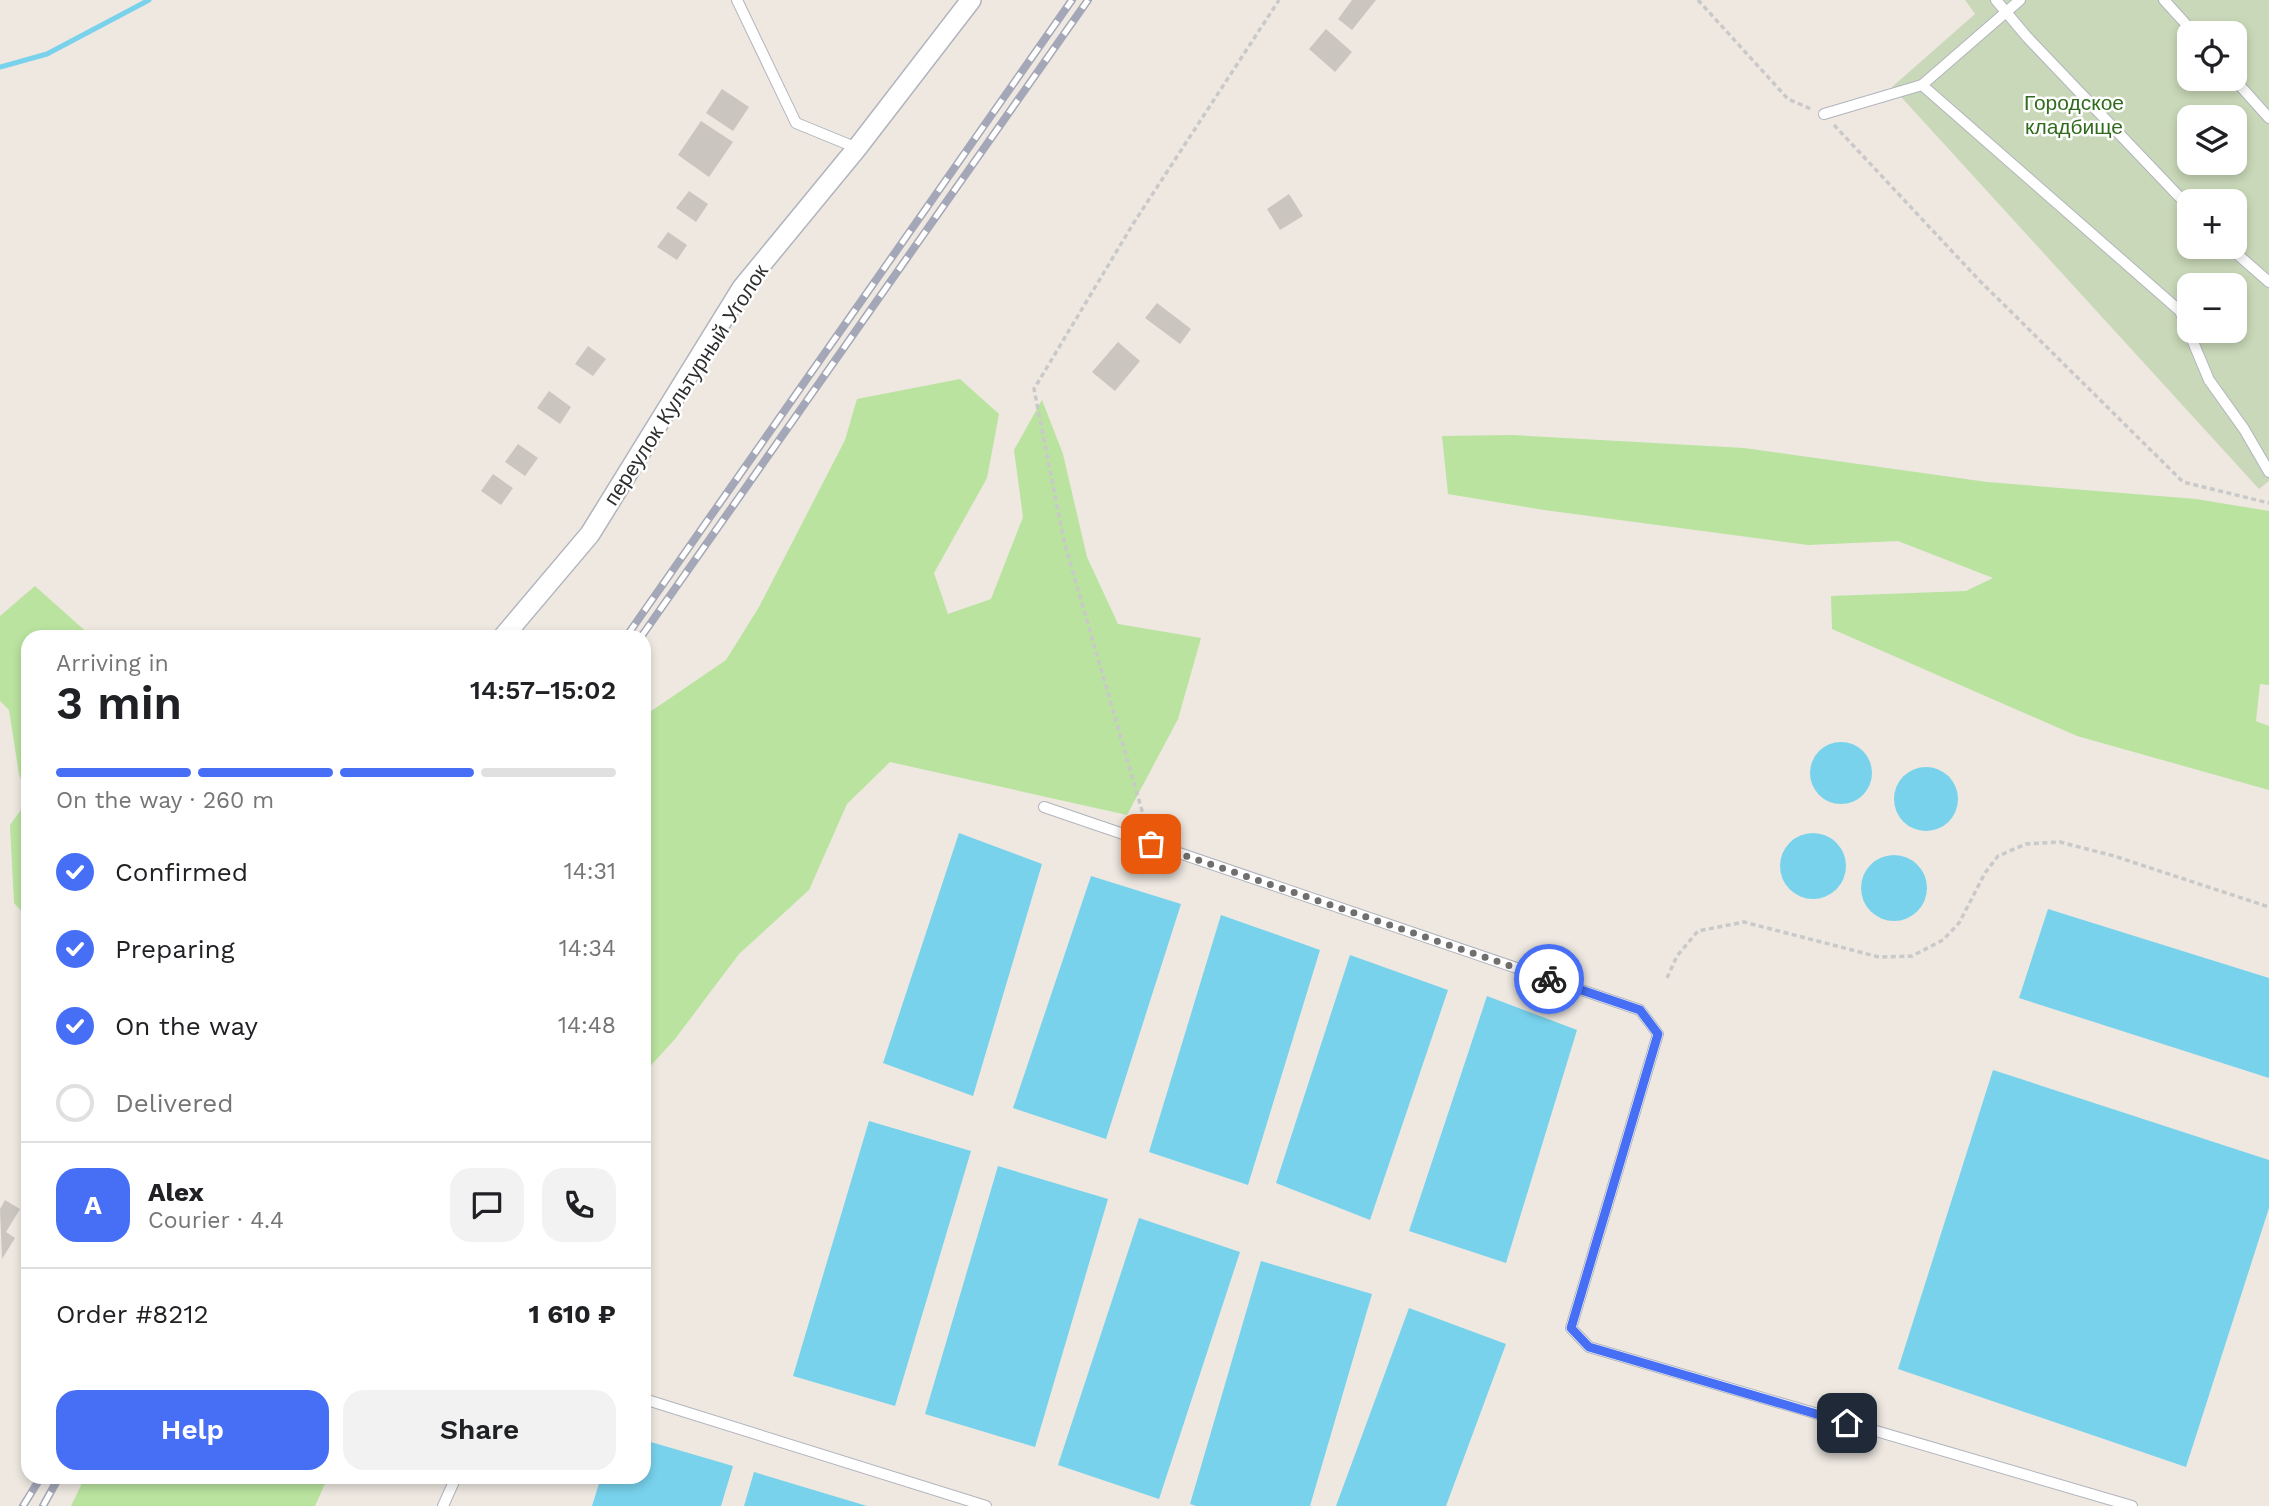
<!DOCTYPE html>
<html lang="en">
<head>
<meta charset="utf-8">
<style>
	body { margin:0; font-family:"Work Sans",sans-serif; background:#f2f2f2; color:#202124; height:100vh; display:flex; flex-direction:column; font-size:26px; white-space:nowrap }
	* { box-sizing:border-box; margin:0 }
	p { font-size:23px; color:#757577 }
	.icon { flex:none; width:38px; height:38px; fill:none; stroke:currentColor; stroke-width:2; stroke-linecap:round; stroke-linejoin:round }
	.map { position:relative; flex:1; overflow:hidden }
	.panel { position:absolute; left:21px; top:630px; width:630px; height:854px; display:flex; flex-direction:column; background:#fff; border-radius:21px; box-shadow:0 4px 10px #0003 }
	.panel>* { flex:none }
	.tools { position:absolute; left:2177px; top:21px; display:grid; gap:14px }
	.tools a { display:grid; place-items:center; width:70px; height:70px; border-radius:14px; background:#fff; box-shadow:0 4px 10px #0003; font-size:35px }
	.pin { position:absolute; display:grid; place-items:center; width:60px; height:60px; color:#fff; margin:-30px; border-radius:14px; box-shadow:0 4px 10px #0006 }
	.courier { position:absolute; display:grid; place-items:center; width:70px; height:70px; margin:-35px; border:5px solid #476ff5; border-radius:50%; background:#fff; color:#222; box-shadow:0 2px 9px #0007 }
	.overview em { font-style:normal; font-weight:600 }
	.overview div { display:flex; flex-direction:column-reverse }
	.overview { display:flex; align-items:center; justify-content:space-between; height:119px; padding:0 35px }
	h1 { font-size:46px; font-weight:600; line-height:52px }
	.bar { display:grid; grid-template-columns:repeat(4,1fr); gap:10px 7px; align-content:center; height:84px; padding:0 35px }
	.bar i { height:9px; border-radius:5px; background:#e0e0e0 }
	.bar .active { background:#476ff5 }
	.bar p { grid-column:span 4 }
	.line { display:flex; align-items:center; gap:18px; padding:0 35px; border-top:2px solid #e0e0e0 }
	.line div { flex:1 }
	.round { display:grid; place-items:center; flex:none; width:74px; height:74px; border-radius:21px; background:#f2f2f2 }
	ol { padding:0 35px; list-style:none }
	li { display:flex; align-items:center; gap:21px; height:77px }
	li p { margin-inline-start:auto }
	li .icon { padding:7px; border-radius:50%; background:#476ff5; color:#fff; stroke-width:4 }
	li:last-child { color:#757577 }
	li i { width:38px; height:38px; border:4px solid #e0e0e0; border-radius:50% }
	.cta { display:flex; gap:14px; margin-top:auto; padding:14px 35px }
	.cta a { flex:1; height:80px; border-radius:21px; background:#476ff5; color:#fff; font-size:28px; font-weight:600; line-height:80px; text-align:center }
	.cta a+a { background:#f2f2f2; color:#202124 }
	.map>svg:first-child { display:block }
</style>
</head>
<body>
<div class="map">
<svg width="2269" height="1506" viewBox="0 0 2269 1506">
	<rect width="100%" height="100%" fill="#eee8e1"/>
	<g fill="#b9e39f">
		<path d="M960 379 999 414 987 478 934 573 948 614 991 599 1023 517 1014 450 1042 400 1063 454 1087 557 1118 624 1201 638 1178 719 1127 815 890 762 847 804 809 890 739 954 675 1039 644 1073V716L726 660 759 607 845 440 857 399Z"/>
		<path d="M1512 435 1744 448 1987 482 2196 499 2269 511V685L2260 684 2256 721 2269 726V790L2077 736 1832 629 1831 596 1966 591 1993 578 1898 541 1808 545 1544 510 1448 494 1442 436Z"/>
		<path d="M35 586 92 637H28V918L14 903 10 825 28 800 19 774 9 710 0 701V616Z"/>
		<path d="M85 1477H328L315 1506H71Z"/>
	</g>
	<path fill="#c9d8b8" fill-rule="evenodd" d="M1965 0H2269V481L2259 489 1892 87 1975 14ZM2189 33H2235V79H2189ZM2189 117H2235V163H2189ZM2189 201H2235V247H2189ZM2189 285H2235V331H2189Z"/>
	<g fill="#78d2ec">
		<circle cx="1841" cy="773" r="31"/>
		<circle cx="1926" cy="799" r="32"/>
		<path d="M959 833 1042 864 973 1096 883 1063Z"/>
		<circle cx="1813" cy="866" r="33"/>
		<circle cx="1894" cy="888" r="33"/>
		<path d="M1091 876 1181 904 1106 1139 1013 1108Z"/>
		<path d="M2048 909 2269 978V1078L2019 998Z"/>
		<path d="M1221 915 1320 950 1248 1185 1149 1152Z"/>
		<path d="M1350 955 1448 990 1370 1220 1276 1183Z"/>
		<path d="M1487 996 1577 1030 1506 1263 1409 1231Z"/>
		<path d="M1993 1070 2269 1160V1208L2186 1467 1898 1369Z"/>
		<path d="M869 1121 971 1151 895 1406 793 1376Z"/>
		<path d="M998 1166 1108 1199 1035 1447 925 1414Z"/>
		<path d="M1139 1218 1240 1252 1159 1499 1058 1465Z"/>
		<path d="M1261 1261 1372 1294 1310 1506H1196L1190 1504Z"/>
		<path d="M1409 1308 1506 1344 1446 1506H1336Z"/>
		<path d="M644 1440 733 1466 721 1506H592L601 1477H644Z"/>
		<path d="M754 1472 867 1506H744Z"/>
	</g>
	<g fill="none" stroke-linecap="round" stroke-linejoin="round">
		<path stroke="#78d2ec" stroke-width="5" d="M0 67 47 54 149 0"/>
	</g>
	<g fill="#cac6bf">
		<path d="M1352 0H1376L1352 30 1338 19Z"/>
		<path d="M1326 29 1352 52 1335 72 1309 49Z"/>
		<path d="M722 89 749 107 733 131 706 113Z"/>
		<path d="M701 121 733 142 709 177 678 155Z"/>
		<path d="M689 191 708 204 696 222 676 208Z"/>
		<path d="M1289 194 1303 216 1280 230 1267 209Z"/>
		<path d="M668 232 687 245 677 260 657 247Z"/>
		<path d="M1157 303 1191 329 1180 344 1145 318Z"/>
		<path d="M1118 342 1140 361 1115 391 1092 372Z"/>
		<path d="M588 346 606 359 593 376 575 364Z"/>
		<path d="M549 391 571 407 560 424 537 408Z"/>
		<path d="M518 444 538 458 525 476 505 462Z"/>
		<path d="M493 474 513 488 501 505 481 491Z"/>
		<path d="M5 1200 20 1209 6 1232 15 1238 2 1259 0 1209Z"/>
	</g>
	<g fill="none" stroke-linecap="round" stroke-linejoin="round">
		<defs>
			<g id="lane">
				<path d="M737 0 796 123 857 148"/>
				<path d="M1996 0 2027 37 2189 207"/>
				<path d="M2020 0 1922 85 2180 311 2209 380 2244 429 2269 472"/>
				<path d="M2164 0 2194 33"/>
				<path d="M2234 79 2269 118"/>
				<path d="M1824 114 1922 85"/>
				<path d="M2229 247 2269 282"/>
				<path d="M1044 807 1640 1010 1658 1034 1571 1328 1589 1347 2132 1506"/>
				<path d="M644 1399 986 1506"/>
				<path d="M443 1506 456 1477"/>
			</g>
			<path id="street" d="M503 637 590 534 742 288 857 148 971 0"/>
		</defs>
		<use href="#lane" stroke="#b1b4bd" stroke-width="12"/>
		<use href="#street" stroke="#b1b4bd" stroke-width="22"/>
		<g stroke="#c9c9c9" stroke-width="3.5" stroke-dasharray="5 3.5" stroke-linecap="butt">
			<path d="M1698 0 1788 99 1811 109"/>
			<path d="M1834 125 1978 279 2183 482 2269 503"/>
			<path d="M1147 828 1064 541 1034 389 1133 224 1279 0"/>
			<path d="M1667 978 1677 956 1698 931 1744 922 1879 957 1912 956 1943 940 1959 923 1985 873 1998 856 2026 844 2060 842 2114 856 2269 907"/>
		</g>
		<use href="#lane" stroke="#fff" stroke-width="10"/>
		<use href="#street" stroke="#fff" stroke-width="19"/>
		<defs>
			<g id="rail">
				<path d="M626 637 1072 0"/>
				<path d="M641 637 1088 0"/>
				<path d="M23 1506 41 1477"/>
				<path d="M43 1506 59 1477"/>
			</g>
		</defs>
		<use href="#rail" stroke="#a3a7b7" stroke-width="8"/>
		<use href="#rail" stroke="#fff" stroke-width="5" stroke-dasharray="16" stroke-linecap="butt"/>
	</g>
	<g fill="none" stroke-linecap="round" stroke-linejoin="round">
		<path stroke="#716f6d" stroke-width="7" stroke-dasharray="0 12.6" d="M1151 844 1549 979"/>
		<path stroke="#476ff5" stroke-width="9" d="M1549 979 1640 1010 1658 1034 1571 1328 1589 1347 1847 1423"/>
	</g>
	<g text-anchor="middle" stroke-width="5" stroke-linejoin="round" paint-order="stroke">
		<g font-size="21" fill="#316b1d" stroke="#fff">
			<text x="2074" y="110">Городское<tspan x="2074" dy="24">кладбище</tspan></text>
		</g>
		<g font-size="21" fill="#2e2e2e" stroke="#fff">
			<text transform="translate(686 385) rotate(-57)" y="7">переулок Культурный Уголок</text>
		</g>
	</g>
</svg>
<div class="tools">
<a><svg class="icon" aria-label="locate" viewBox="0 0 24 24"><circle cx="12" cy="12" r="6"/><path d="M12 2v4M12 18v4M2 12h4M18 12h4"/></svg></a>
<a><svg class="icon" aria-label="layers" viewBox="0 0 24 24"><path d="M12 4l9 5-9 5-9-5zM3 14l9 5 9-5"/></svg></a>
<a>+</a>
<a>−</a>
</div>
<div class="pin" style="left:1151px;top:844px;background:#ea580c"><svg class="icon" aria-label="bag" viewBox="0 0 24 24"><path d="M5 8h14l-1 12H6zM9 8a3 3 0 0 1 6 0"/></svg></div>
<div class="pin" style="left:1847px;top:1423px;background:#1f2937"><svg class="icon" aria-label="home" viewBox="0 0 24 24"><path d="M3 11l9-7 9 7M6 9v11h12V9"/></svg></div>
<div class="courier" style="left:1549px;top:979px"><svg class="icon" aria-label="bike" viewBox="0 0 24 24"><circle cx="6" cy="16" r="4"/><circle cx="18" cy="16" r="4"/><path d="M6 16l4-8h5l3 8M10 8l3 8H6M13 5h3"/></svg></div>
<section class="panel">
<div class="overview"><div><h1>3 min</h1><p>Arriving in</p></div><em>14:57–15:02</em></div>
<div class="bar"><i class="active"></i><i class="active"></i><i class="active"></i><i></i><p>On the way · 260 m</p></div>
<ol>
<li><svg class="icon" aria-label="check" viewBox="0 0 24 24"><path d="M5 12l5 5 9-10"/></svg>Confirmed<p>14:31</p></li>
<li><svg class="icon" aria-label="check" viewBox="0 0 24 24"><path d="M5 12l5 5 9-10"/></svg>Preparing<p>14:34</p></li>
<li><svg class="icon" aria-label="check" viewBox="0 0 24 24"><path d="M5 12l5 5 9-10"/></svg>On the way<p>14:48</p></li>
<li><i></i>Delivered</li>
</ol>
<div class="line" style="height:126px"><b class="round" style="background:#476ff5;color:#fff">A</b><div><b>Alex</b><p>Courier · 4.4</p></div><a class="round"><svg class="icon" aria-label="chat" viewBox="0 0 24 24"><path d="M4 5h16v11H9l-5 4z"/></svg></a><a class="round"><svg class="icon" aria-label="phone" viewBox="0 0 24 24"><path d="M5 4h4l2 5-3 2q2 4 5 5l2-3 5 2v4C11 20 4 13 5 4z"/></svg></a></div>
<div class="line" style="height:91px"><div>Order #8212</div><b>1 610 ₽</b></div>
<div class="cta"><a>Help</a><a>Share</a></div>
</section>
</div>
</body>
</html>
